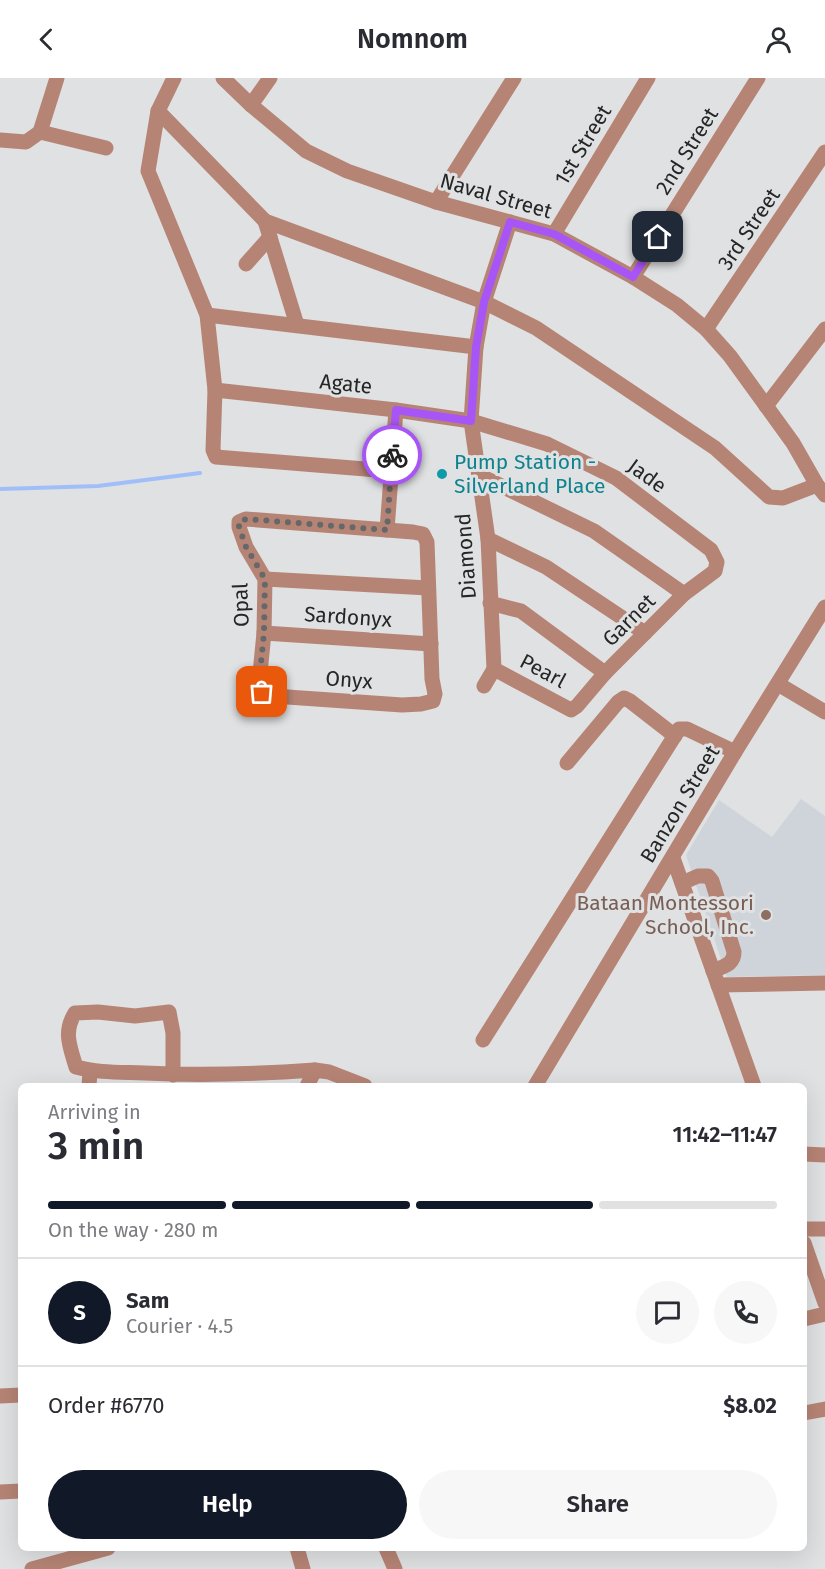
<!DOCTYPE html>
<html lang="en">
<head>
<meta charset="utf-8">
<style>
	body { margin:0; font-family:"Fira Sans",sans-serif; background:#f7f7f7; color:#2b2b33; height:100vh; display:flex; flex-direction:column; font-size:22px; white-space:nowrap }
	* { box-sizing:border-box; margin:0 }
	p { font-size:20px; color:#7c7c81 }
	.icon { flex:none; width:33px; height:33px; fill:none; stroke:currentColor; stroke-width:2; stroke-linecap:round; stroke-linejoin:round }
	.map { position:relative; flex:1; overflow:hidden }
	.side { position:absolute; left:18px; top:1005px; width:789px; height:468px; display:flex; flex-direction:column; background:#fff; border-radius:9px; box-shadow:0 6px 24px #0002 }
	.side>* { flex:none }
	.pin { position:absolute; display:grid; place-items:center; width:51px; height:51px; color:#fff; margin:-26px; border-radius:12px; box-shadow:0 3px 9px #0006 }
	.courier { position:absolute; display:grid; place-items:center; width:60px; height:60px; margin:-30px; border:4px solid #a855f7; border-radius:50%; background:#fff; color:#222; box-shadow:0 2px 8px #0007 }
	.head em { font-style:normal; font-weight:600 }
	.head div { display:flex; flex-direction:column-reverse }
	.head { display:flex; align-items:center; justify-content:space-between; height:102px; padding:0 30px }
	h1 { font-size:39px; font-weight:600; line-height:45px }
	.bar { display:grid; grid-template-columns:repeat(4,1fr); gap:9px 6px; align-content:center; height:72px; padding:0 30px }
	.bar i { height:8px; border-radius:4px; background:#e1e1e2 }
	.bar .active { background:#111827 }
	.bar p { grid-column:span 4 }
	.line { display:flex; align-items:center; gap:15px; padding:0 30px; border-top:2px solid #e1e1e2 }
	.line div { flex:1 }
	.round { display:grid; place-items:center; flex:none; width:63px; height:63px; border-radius:32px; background:#f7f7f7 }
	.cta { display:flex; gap:12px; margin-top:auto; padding:12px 30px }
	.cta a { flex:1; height:69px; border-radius:36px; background:#111827; color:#fff; font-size:24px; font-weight:600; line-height:69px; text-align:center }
	.cta a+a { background:#f7f7f7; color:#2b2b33 }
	header { display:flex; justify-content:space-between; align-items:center; height:78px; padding:0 30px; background:#fff; font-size:27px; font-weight:600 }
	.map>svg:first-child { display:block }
</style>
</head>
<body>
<header><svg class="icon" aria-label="back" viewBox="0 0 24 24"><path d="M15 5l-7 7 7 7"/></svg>Nomnom<svg class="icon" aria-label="person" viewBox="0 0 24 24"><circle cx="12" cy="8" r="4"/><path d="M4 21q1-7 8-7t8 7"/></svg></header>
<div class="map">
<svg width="825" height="1491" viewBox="0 0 825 1491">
	<rect width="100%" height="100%" fill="#e0e1e2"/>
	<path fill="#ced4da" d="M801 721 825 738V897L727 899 686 777 719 722 772 759Z"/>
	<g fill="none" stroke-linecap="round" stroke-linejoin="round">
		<path stroke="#a0bff9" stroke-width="4" d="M0 411 98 408 200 395"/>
		<g stroke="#b68475" stroke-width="15">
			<path d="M174 0 158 33 148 93 207 237 215 312 213 372 216 379 390 393"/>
			<path d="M223 0 251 27 306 73 347 93 436 124 554 156 633 199 677 227 706 251 730 278 793 365 817 407 825 417"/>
			<path d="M251 27 270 0"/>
			<path d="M158 33 265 143 484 224 536 250 715 370 769 419 783 420 817 407"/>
			<path d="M40 54 106 70"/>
			<path d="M0 62 26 64 40 54 57 0"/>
			<path d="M436 124 514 0"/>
			<path d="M265 143 297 247"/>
			<path d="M554 156 648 0"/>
			<path d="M246 186 270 159"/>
			<path d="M633 199 758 0"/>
			<path d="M207 237 476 269"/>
			<path d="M706 251 825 74"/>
			<path d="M215 312 396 332 471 343 547 366 616 400 711 472 717 484 715 493 684 516 605 595 577 628 571 632 494 591"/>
			<path d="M766 328 825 251"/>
			<path d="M479 397 594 453 684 516"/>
			<path d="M246 441 413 454 423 456 427 464 432 601 435 616 433 623 421 626 402 627 273 618 262 614 259 605 264 555 265 501 246 469 239 449V444Z"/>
			<path d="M387 452 396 332"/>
			<path d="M488 461 546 489 645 555"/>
			<path d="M265 501 428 510"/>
			<path d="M490 525 521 533 605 595"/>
			<path d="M264 555 431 566"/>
			<path d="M778 606 825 634"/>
			<path d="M484 608 494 591 488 461 471 343 476 269 484 224 510 144"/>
			<path d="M567 685 618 624 624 620 630 623 675 658"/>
			<path d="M673 780 754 1008"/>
			<path d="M682 805 698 798H708L712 803 734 874C734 887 723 888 713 893"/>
			<path d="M718 907 825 905"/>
			<path d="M483 962 679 651H687L735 674"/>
			<path d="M173 997V955L169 934 135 938 98 934 75 935C63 954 70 969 76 989 98 995 121 994 145 995 202 998 258 996 315 992"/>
			<path d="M89 1008 90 993"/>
			<path d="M307 1008 315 992 329 994 365 1008"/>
			<path d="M535 1008 735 674 825 529"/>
			<path d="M804 1076 825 1077"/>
			<path d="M804 1151H825"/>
			<path d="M804 1165 825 1225"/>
			<path d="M804 1241 825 1236"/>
			<path d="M0 1318 21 1317"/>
			<path d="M804 1335 825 1331"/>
			<path d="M0 1414 21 1413"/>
			<path d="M297 1470 303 1491"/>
			<path d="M386 1470 395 1491"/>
			<path d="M32 1491 108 1470"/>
		</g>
	</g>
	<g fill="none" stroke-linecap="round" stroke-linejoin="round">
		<path stroke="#666768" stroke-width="6" stroke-dasharray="0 10.8" d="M262 614 259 605 264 555 265 501 246 469 239 449V444L246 441 387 452 392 377"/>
		<path stroke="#a855f7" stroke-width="8" d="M392 377 396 332 471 343 476 269 484 224 510 144 554 156 633 199 658 159"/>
	</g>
	<circle fill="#0f9aa8" stroke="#e0e1e2" stroke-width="2" cx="442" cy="396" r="6"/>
	<circle fill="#8d6e63" stroke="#e0e1e2" stroke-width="2" cx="766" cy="837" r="6"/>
	<g text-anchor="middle" stroke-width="6" stroke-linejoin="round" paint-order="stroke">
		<g font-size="21" fill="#252626" stroke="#e0e1e2">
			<text transform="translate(583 67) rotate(-59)" y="7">1st Street</text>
			<text transform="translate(687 73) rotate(-58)" y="7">2nd Street</text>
			<text transform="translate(496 118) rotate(16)" y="7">Naval Street</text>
			<text transform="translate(749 151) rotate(-56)" y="7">3rd Street</text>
			<text transform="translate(346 306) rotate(6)" y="7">Agate</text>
			<text transform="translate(647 398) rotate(36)" y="7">Jade</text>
			<text transform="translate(466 478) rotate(-94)" y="7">Diamond</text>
			<text transform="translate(241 527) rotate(-92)" y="7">Opal</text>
			<text transform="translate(348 539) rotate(4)" y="7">Sardonyx</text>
			<text transform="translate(629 542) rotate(-45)" y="7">Garnet</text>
			<text transform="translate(543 593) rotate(28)" y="7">Pearl</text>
			<text transform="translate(349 602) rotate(4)" y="7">Onyx</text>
			<text transform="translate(680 726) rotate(-59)" y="7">Banzon Street</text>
		</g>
		<g font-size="21" fill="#0d838f" stroke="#e0e1e2" text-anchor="start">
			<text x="454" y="391">Pump Station -<tspan x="454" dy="24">Silverland Place</tspan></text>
		</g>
		<g font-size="21" fill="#785e54" stroke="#e0e1e2" text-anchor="end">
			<text x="754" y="832">Bataan Montessori<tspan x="754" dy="24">School, Inc.</tspan></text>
		</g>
	</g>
</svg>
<div class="pin" style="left:262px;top:614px;background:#ea580c"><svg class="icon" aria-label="bag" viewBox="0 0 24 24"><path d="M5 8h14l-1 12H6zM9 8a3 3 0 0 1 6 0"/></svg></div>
<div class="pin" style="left:658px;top:159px;background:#1f2937"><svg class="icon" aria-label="home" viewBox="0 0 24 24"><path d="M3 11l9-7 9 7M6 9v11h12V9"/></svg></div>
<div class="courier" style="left:392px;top:377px"><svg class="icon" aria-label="bike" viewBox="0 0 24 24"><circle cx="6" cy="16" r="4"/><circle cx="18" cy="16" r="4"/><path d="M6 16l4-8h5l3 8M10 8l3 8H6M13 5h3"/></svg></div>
<section class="side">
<div class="head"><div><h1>3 min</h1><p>Arriving in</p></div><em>11:42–11:47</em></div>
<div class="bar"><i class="active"></i><i class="active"></i><i class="active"></i><i></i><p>On the way · 280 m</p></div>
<div class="line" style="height:108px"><b class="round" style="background:#111827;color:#fff">S</b><div><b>Sam</b><p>Courier · 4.5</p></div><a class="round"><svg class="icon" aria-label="chat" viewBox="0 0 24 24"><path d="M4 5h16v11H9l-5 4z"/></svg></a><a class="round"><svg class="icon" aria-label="phone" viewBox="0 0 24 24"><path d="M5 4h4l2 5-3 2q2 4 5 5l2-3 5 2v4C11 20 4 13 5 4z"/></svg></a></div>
<div class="line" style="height:78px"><div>Order #6770</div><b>$8.02</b></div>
<div class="cta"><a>Help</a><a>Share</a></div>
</section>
</div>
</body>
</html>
